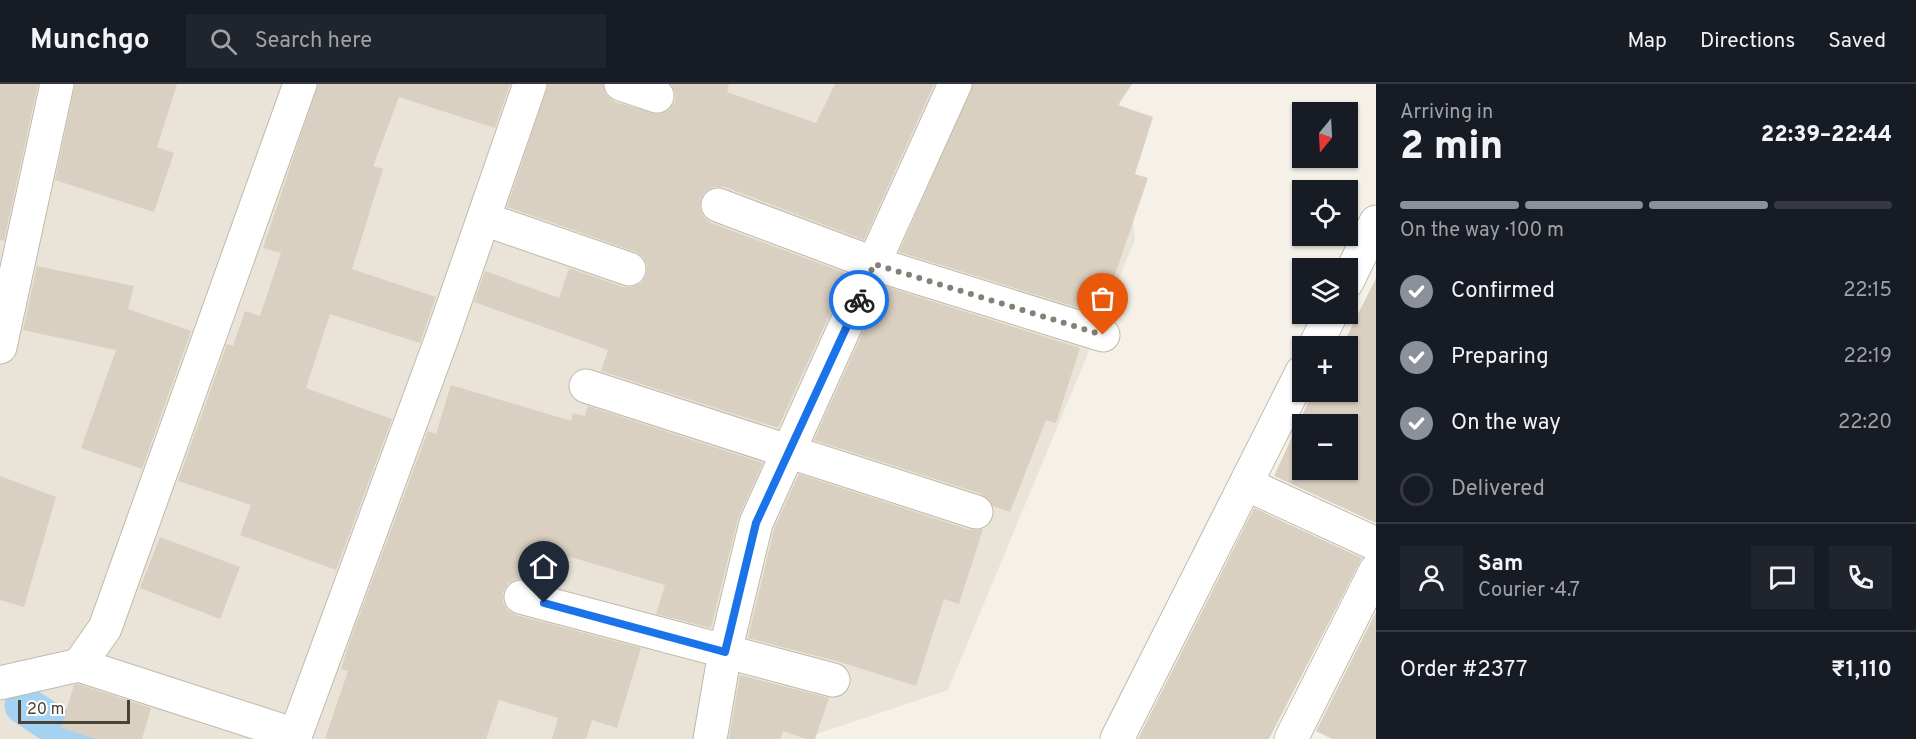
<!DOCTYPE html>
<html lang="en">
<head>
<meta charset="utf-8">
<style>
	body { margin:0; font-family:Overpass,sans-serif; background:#20242c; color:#f1f3f6; height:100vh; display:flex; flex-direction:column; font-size:22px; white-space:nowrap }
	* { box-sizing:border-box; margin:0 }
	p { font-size:20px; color:#9ea1a6 }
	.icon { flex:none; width:33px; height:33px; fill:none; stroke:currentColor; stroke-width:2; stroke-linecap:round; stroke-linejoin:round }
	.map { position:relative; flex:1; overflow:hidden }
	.side { display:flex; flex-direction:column; background:#171b24; width:540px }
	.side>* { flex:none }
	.needle { width:39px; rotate:198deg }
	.tools { position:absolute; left:1292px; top:18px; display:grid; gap:12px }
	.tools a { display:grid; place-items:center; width:66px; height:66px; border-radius:0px; background:#171b24; box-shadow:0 2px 4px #0004; font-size:30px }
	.scale { position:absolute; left:18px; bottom:15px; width:112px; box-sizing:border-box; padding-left:6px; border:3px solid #494237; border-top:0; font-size:16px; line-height:21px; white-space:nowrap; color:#494237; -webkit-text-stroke:4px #fff; paint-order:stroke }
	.pin { position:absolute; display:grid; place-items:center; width:51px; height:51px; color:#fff; margin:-62px -26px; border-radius:50% 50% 50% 0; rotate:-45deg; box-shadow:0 0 6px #0007 }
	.pin .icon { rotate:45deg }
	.courier { position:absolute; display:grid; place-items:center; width:60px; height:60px; margin:-30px; border:4px solid #1a73e8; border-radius:50%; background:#fff; color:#222; box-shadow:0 2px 8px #0007 }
	.overview em { font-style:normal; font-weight:800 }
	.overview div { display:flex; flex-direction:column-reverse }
	.overview { display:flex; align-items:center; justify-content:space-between; height:102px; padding:0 24px }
	h1 { font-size:39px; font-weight:800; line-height:45px }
	.bar { display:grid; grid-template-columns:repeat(4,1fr); gap:9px 6px; align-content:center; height:72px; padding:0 24px }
	.bar i { height:8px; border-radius:4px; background:#363941 }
	.bar .active { background:#8c9099 }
	.bar p { grid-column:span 4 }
	.line { display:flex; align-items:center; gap:15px; padding:0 24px; border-top:2px solid #363941 }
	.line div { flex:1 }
	.round { display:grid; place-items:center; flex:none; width:63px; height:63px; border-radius:0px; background:#20242c }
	ol { padding:0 24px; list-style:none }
	li { display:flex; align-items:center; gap:18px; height:66px }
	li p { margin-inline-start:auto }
	li .icon { padding:6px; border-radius:50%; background:#8c9099; color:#fff; stroke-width:4 }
	li:last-child { color:#9ea1a6 }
	li i { width:33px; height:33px; border:3px solid #363941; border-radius:50% }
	header { display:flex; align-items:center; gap:36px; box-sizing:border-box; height:84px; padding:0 30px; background:#171b24; border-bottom:2px solid #363941 }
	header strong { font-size:28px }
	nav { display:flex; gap:33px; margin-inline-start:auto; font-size:21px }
	.search { width:420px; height:54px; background:#20242c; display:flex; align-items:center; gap:15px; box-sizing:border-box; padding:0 21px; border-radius:0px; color:#9ea1a6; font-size:22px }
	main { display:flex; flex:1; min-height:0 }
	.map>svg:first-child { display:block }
</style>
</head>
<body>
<header>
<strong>Munchgo</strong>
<div class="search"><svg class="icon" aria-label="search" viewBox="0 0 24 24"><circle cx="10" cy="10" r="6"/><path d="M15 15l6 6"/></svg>Search here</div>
<nav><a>Map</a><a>Directions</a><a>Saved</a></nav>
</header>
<main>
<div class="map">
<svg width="1376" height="655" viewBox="0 0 1376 655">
	<rect width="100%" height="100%" fill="#f5f1e9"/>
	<path fill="#e9e4d7" d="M0 0H1120L1118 3 1135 156 948 606 802 655H0Z"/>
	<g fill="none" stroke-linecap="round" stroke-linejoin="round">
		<path stroke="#a4d2f3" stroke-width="39" d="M24 621 76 655"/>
	</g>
	<g fill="#dad0c1" fill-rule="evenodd">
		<path d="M0 0H38L4 157 0 156Z"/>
		<path d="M75 0H177L157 63 174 69 154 128 55 96Z"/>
		<path d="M318 0H510L495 44 399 13 373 82 383 85 352 185 436 213 420 259 330 230 306 304 392 335 336 486 240 451 251 421 178 397 227 260 233 262 245 227 260 232 281 169 263 164Z"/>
		<path d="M548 0H603L607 12 615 18 660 30 669 26 675 18V9L671 0H729L727 8 816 39 835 0H934L864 156 725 103H714L706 107 701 114 700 125 704 133 711 139 848 190 778 344 601 287 608 266 474 218 485 187 559 214 569 184 623 203H632L641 199 646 192 647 181 643 173 636 168 507 123Z"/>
		<path d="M973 0H1132L1118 21 1153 33 1135 90 1148 94 1103 226 1093 223 1092 228 899 168Z"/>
		<path d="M37 182 134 202 128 225 191 247 142 385 81 364 116 266 23 246Z"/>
		<path d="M1376 194V439L1274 392 1313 308 1318 311 1320 308H1347V262H1342ZM1302 340H1347V386H1302Z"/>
		<path d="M884 202 1080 264 1056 339 1046 336 1010 428 993 422 982 410 814 356Z"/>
		<path d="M451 301 571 337 573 329 585 332 588 322 763 379 738 434 711 544 656 530 665 501 564 471 554 502 517 495 508 499 503 508V518L508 527 516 531 641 564 617 644 592 636 586 655H552L558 634 499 616 486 655H325L348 587 341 585 349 559 428 347 436 350Z"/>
		<path d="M799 390 970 446 983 445 959 520 944 515 916 602 840 578 748 554 774 445Z"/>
		<path d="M0 392 56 413 24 523 0 516Z"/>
		<path d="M1254 424 1362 474 1269 655H1138Z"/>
		<path d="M160 453 240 483 220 535 140 504Z"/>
		<path d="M1376 528V655H1332L1316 647Z"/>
		<path d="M740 591 829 614 815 655H806L783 647 780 655H729Z"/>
		<path d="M78 600 151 624 142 655H96L61 644 74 601Z"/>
	</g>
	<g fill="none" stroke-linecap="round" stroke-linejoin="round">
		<defs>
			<g id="minor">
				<path d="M621 0 657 12"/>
				<path d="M718 121 875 180 1103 251"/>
				<path d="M484 135 629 185"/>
				<path d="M1347 198 1376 138"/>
				<path d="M1315 262 1331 230"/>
				<path d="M0 263 57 0"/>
				<path d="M586 302 976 428"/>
				<path d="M1246 400 1376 460"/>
				<path d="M521 513 833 596"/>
				<path d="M79 581 295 651"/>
				<path d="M0 599 79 581 105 544 300 0"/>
				<path d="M294 655 443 251 530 0"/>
				<path d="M710 655 725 568 756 439 955 0"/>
				<path d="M1117 655 1302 288"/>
				<path d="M1291 655 1376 486"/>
			</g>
		</defs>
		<use href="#minor" stroke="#c1baab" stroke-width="35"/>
		<use href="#minor" stroke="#fff" stroke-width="33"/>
	</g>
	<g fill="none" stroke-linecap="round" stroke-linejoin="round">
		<path stroke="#857f75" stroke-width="6" stroke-dasharray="0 10.8" d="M859 216 874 180 1103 251"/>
		<path stroke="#1a73e8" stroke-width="8" d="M544 519 725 568 756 439 859 216"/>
	</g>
</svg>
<div class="tools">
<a><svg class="needle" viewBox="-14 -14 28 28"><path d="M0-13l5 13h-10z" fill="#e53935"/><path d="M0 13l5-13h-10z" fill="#9ea1a6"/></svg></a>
<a><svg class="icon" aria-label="locate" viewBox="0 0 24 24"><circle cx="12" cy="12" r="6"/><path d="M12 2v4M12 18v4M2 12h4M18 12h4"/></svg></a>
<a><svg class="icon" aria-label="layers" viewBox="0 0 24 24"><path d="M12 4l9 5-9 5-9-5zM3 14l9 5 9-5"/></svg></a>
<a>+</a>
<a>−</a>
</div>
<div class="scale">20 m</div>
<div class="pin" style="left:1103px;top:251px;background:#ea580c"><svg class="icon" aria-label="bag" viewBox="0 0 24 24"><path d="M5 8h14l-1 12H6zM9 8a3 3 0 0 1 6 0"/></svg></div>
<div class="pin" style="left:544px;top:519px;background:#1f2937"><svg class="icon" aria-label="home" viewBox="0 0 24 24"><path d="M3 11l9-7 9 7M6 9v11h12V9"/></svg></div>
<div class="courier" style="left:859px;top:216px"><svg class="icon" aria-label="bike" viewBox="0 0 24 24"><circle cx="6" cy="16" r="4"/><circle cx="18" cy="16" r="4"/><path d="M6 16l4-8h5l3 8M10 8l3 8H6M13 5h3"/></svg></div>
</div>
<section class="side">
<div class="overview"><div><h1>2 min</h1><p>Arriving in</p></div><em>22:39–22:44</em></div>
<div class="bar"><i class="active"></i><i class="active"></i><i class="active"></i><i></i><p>On the way · 100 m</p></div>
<ol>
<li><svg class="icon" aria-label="check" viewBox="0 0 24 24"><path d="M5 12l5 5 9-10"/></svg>Confirmed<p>22:15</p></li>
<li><svg class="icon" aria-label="check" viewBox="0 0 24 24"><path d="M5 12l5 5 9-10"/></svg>Preparing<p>22:19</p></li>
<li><svg class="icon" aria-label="check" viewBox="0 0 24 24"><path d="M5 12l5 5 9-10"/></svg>On the way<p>22:20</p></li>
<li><i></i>Delivered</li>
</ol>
<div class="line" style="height:108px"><a class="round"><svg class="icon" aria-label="person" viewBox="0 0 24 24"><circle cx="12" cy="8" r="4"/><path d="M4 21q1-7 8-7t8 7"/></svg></a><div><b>Sam</b><p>Courier · 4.7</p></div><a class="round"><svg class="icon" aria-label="chat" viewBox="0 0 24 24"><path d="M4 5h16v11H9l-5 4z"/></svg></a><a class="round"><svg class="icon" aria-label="phone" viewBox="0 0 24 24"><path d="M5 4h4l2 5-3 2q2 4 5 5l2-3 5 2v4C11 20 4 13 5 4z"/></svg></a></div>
<div class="line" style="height:78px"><div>Order #2377</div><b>₹1,110</b></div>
</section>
</main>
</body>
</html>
